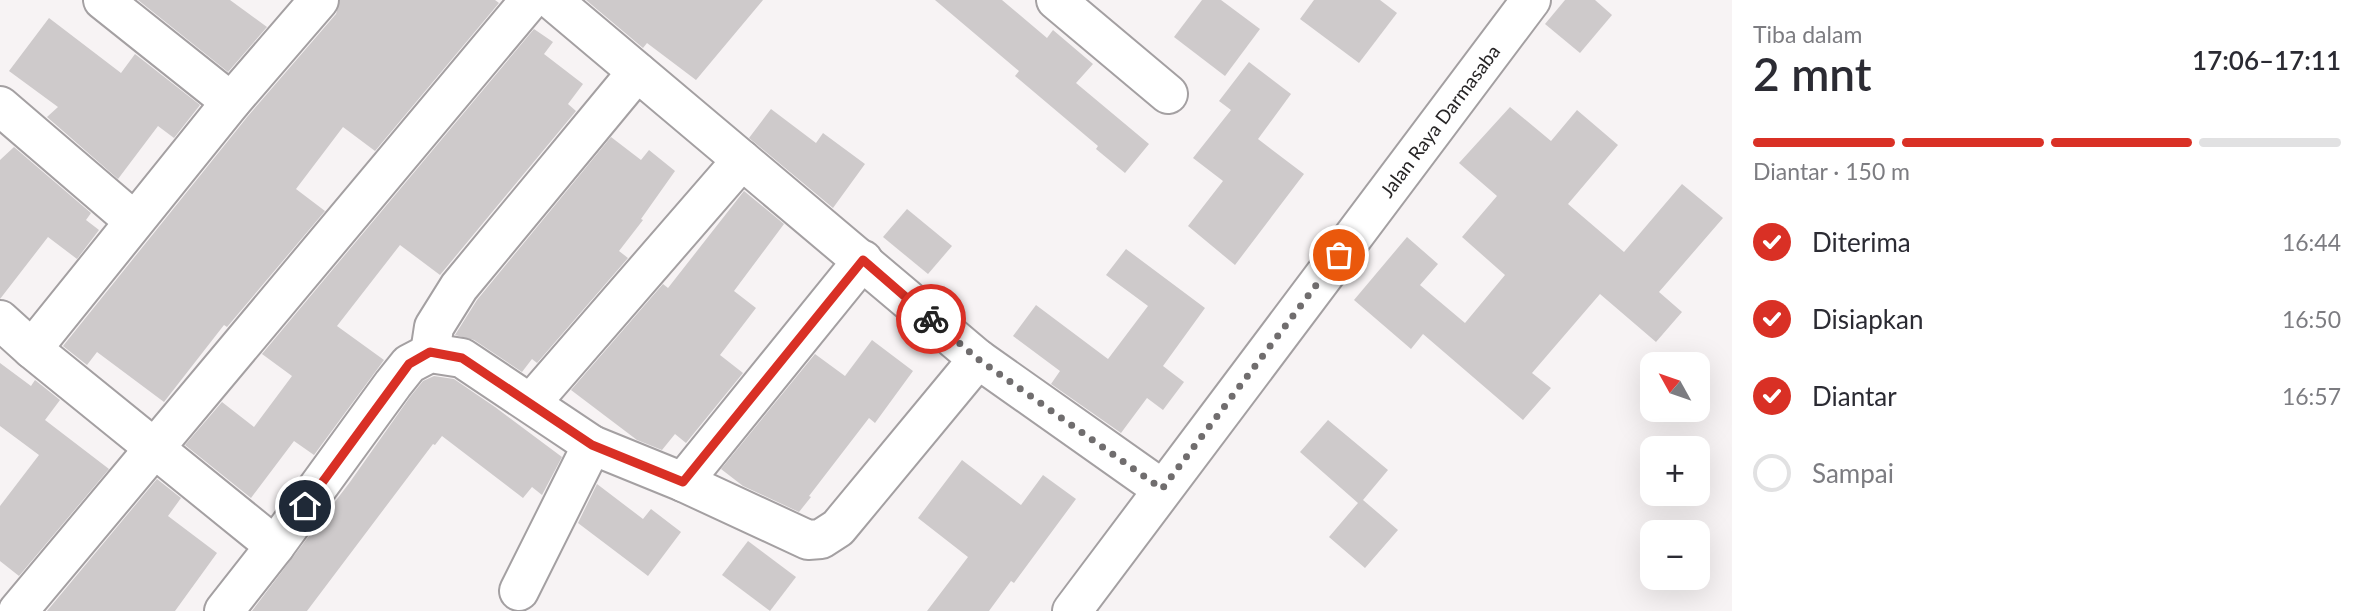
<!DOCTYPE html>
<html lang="id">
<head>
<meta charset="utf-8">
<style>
	body { margin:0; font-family:Lato,sans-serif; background:#f7f7f7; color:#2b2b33; height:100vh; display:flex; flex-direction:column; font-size:26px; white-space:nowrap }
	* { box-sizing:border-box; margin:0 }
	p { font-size:23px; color:#7c7c81 }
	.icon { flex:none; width:38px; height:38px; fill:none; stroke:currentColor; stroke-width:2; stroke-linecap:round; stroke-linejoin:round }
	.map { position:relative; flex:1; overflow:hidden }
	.sheet { display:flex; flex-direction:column; background:#fff; width:630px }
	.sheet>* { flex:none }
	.needle { width:46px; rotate:310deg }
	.fabs { position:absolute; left:1640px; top:352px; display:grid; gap:14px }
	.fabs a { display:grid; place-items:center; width:70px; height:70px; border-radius:14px; background:#fff; box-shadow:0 7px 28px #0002; font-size:35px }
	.pin { position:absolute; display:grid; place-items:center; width:60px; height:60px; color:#fff; margin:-30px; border:4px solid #fff; border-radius:50%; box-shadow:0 2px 7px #0007 }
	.courier { position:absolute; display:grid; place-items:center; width:70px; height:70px; margin:-35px; border:5px solid #d93025; border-radius:50%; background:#fff; color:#222; box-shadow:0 2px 9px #0007 }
	.overview em { font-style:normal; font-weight:600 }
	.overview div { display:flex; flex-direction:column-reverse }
	.overview { display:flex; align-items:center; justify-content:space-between; height:119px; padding:0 21px }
	h1 { font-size:46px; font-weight:600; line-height:52px }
	.bar { display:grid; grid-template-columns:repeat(4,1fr); gap:10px 7px; align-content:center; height:84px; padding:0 21px }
	.bar i { height:9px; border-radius:5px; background:#e1e1e2 }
	.bar .on { background:#d93025 }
	.bar p { grid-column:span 4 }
	ol { padding:0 21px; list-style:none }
	li { display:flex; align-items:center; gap:21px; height:77px }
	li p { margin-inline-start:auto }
	li .icon { padding:7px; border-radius:50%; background:#d93025; color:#fff; stroke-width:4 }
	li:last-child { color:#7c7c81 }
	li i { width:38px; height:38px; border:4px solid #e1e1e2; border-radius:50% }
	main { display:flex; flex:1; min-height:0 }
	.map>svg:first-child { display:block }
</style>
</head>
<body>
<main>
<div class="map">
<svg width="1732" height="611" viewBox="0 0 1732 611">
	<rect width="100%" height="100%" fill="#f7f3f4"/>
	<g fill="#cecacb">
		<path d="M138 0H230L267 27 228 72Z"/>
		<path d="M340 0H495L499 3 375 151 343 127 296 189 325 211 227 327 224 325 164 402 97 352 87 365 63 346 248 116 336 14Z"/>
		<path d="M586 0H763L696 80 647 43 643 48Z"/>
		<path d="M935 0H1002L1047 38 1053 30 1093 64 1076 83 1149 144 1125 173 1096 149 1098 146 1015 76 1019 71Z"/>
		<path d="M1202 0H1221L1260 29 1225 76 1174 37Z"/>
		<path d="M1314 0H1380L1397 13 1359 63 1300 19Z"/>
		<path d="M1565 0H1595L1612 15 1580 53 1545 24Z"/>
		<path d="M49 18 121 73 135 54 200 105 174 138 158 126 118 179 47 117 58 107 9 71Z"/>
		<path d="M534 29 553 42 544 54 583 84 568 104 576 111 440 275 400 245 337 326 384 360 314 455 294 441 251 498 185 445 222 402 254 427 292 376 262 354Z"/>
		<path d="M1249 62 1291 94 1258 139 1304 174 1235 265 1188 226 1223 181 1193 158 1231 110 1219 101Z"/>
		<path d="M1510 107 1551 141 1577 110 1618 145 1568 204 1624 252 1682 184 1723 218 1659 292 1682 312 1656 342 1600 294 1532 373 1551 388 1523 420 1423 334 1411 349 1354 300 1407 237 1438 264 1420 285 1465 323 1505 275 1462 237 1497 196 1459 163Z"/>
		<path d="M771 109 816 143 823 133 865 164 833 208 749 138Z"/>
		<path d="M611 137 641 160 649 150 675 171 641 219 643 220 619 251 628 258 537 363 532 359 522 372 474 340 455 335 477 300Z"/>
		<path d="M14 147 91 213 86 220 99 230 77 259 48 237 0 299V160Z"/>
		<path d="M744 191 784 224 734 291 756 308 720 355 743 373 686 443 675 434 662 450 637 440 571 390 663 284 668 288Z"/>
		<path d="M907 209 952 246 928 274 883 237Z"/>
		<path d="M1126 249 1205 308 1163 366 1184 382 1163 410 1147 398 1121 433 1051 384 1060 371 1013 336 1036 305 1108 359 1148 306 1106 275Z"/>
		<path d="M872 340 913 371 875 423 869 418 809 496 811 497 799 512 743 486 721 469 815 354 845 376Z"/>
		<path d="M0 363 31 386 35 380 60 400 45 420 109 469 19 576 0 561V506L39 455 0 426Z"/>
		<path d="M434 376 454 379 495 407 562 457 542 495 532 487 523 498 442 436 435 445 433 444 307 611H252L350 482 410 397 423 381Z"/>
		<path d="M1328 420 1388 470 1363 500 1398 530 1365 568 1329 537 1358 503 1300 452Z"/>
		<path d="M962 460 1021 505 1043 475 1076 499 1014 583 1011 581 989 611H927L968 557 918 518Z"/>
		<path d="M157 479 181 498 168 516 217 553 175 611H47Z"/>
		<path d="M597 484 643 519 651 509 681 532 648 576 578 523Z"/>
		<path d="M748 541 796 577 770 611 722 575Z"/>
	</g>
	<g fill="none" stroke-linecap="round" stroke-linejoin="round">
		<defs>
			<g id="minor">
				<path d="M103 0 231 102"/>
				<path d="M552 0 978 359 1162 489"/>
				<path d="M1056 0 1168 94"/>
				<path d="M0 106 134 221"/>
				<path d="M0 320 32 349"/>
				<path d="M430 353 434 327 459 287 637 72"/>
				<path d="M531 403 742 160"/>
				<path d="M683 482 863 260"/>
				<path d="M275 546 32 349 231 102 319 0"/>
				<path d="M519 591 592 445 683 482 808 540 821 539 838 528 978 359"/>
				<path d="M18 611 530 0"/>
				<path d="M224 611 275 546 393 384 409 364 430 353 462 358 592 445"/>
			</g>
			<path id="major" d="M1072 611 1531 0"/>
		</defs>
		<use href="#minor" stroke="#a4a0a2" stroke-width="42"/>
		<use href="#major" stroke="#a4a0a2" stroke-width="42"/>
		<use href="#minor" stroke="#fff" stroke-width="38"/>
		<use href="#major" stroke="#fff" stroke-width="38"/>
	</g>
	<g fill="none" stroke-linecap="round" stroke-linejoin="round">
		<path stroke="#706d6e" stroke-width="7" stroke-dasharray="0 12.6" d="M931 319 978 359 1162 489 1339 255"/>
		<path stroke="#d93025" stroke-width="9" d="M305 506 409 364 430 352 462 358 592 445 683 482 863 260 931 319"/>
	</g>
	<g text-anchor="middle" stroke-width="5" stroke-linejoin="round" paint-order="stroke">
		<g font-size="19" fill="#272526" stroke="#fff">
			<text transform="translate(1440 121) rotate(-53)" y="7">Jalan Raya Darmasaba</text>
		</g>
	</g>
</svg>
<div class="fabs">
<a><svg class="needle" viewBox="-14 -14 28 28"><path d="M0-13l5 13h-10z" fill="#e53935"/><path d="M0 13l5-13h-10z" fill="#7c7c81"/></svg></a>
<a>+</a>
<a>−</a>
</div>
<div class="pin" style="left:1339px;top:255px;background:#ea580c"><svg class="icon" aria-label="bag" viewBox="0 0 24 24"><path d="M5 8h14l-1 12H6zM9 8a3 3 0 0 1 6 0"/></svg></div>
<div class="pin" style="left:305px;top:506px;background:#1f2937"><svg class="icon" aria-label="home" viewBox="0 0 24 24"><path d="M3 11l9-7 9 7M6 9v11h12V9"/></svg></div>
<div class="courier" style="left:931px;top:319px"><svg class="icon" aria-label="bike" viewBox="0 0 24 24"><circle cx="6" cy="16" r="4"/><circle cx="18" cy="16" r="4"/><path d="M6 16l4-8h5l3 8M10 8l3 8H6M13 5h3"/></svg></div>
</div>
<section class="sheet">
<div class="overview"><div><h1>2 mnt</h1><p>Tiba dalam</p></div><em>17:06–17:11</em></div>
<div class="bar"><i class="on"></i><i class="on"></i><i class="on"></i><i></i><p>Diantar · 150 m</p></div>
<ol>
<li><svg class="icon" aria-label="check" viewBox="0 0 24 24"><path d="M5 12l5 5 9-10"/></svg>Diterima<p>16:44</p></li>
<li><svg class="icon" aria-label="check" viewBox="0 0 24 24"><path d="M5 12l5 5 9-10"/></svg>Disiapkan<p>16:50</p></li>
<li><svg class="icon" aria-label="check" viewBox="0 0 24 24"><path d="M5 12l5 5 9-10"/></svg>Diantar<p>16:57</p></li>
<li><i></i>Sampai</li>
</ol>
</section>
</main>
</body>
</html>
